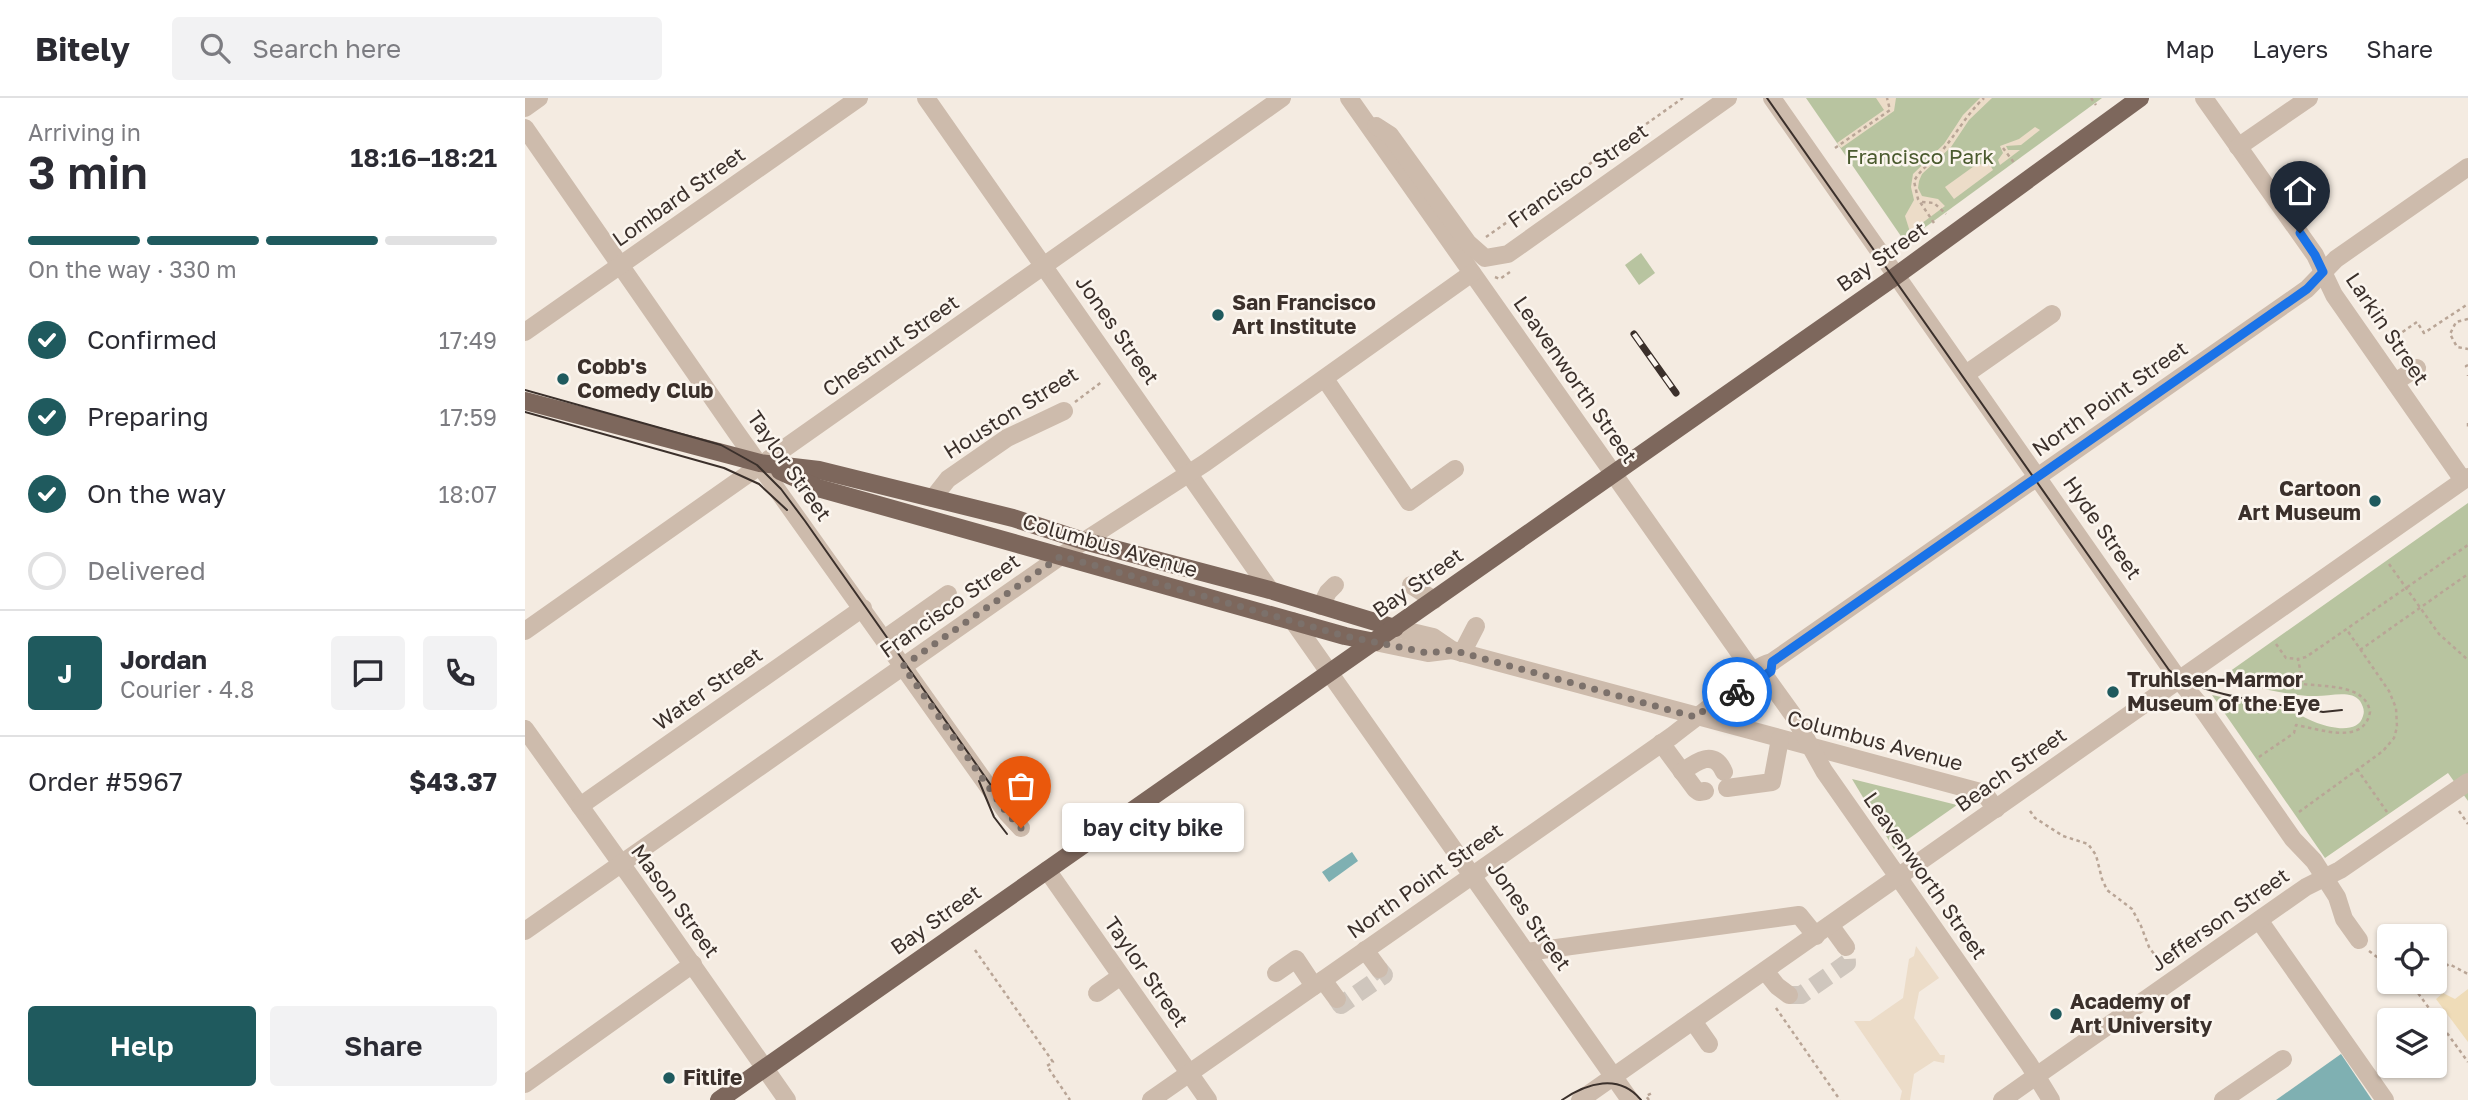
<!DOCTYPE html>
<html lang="en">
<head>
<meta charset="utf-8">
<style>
	body { margin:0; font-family:"Golos Text",sans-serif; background:#f2f2f3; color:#2b2b33; height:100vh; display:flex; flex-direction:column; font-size:26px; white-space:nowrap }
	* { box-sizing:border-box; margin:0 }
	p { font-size:23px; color:#7c7c81 }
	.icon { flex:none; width:38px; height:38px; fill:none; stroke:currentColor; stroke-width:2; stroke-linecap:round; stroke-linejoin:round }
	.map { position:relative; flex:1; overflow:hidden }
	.side { display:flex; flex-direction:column; background:#fff; width:525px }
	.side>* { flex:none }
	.buttons { position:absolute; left:1852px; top:826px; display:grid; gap:14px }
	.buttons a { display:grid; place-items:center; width:70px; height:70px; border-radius:7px; background:#fff; box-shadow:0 2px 5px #0004; font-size:35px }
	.pin { position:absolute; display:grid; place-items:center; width:60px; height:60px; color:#fff; margin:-72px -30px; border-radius:50% 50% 50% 0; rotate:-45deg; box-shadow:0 0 7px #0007 }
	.pin .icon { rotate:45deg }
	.courier { position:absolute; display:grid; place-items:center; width:70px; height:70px; margin:-35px; border:5px solid #1a73e8; border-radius:50%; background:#fff; color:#222; box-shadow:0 2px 9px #0007 }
	.bubble { position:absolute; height:49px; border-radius:7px; background:#fff; box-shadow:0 2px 5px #0004; font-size:23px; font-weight:600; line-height:49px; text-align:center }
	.overview em { font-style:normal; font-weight:600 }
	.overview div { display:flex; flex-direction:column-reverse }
	.overview { display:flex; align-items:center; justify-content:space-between; height:119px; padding:0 28px }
	h1 { font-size:46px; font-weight:600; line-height:52px }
	.bar { display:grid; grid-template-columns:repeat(4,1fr); gap:10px 7px; align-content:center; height:84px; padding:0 28px }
	.bar i { height:9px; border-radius:5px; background:#e1e1e2 }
	.bar .current { background:#1f5a5e }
	.bar p { grid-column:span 4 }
	.line { display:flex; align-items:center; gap:18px; padding:0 28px; border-top:2px solid #e1e1e2 }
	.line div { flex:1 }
	.round { display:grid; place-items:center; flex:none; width:74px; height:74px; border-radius:7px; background:#f2f2f3 }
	ol { padding:0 28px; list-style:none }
	li { display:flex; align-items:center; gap:21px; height:77px }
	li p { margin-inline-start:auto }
	li .icon { padding:7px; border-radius:50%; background:#1f5a5e; color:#fff; stroke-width:4 }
	li:last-child { color:#7c7c81 }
	li i { width:38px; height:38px; border:4px solid #e1e1e2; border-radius:50% }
	.primary-button { display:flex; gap:14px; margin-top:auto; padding:14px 28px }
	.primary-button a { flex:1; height:80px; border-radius:7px; background:#1f5a5e; color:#fff; font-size:28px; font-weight:600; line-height:80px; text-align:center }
	.primary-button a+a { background:#f2f2f3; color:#2b2b33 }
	header { display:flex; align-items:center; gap:42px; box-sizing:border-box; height:98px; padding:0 35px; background:#fff; border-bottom:2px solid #e1e1e2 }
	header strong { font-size:33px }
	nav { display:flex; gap:38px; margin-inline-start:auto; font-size:24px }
	.search { width:490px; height:63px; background:#f2f2f3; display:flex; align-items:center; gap:18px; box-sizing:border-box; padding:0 24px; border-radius:7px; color:#7c7c81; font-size:26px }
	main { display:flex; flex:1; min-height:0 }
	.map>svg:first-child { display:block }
</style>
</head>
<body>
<header>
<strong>Bitely</strong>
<div class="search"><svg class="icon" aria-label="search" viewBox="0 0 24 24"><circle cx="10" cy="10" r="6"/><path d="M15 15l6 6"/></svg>Search here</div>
<nav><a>Map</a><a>Layers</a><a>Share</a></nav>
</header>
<main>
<section class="side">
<div class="overview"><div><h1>3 min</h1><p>Arriving in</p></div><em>18:16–18:21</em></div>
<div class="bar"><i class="current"></i><i class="current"></i><i class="current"></i><i></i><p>On the way · 330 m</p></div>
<ol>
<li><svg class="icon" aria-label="check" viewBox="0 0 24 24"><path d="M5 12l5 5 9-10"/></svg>Confirmed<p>17:49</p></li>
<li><svg class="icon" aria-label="check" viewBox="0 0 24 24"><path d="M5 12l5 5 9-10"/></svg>Preparing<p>17:59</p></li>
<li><svg class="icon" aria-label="check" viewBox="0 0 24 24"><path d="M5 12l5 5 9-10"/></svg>On the way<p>18:07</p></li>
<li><i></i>Delivered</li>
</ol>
<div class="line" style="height:126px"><b class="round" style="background:#1f5a5e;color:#fff">J</b><div><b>Jordan</b><p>Courier · 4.8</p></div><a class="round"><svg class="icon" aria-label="chat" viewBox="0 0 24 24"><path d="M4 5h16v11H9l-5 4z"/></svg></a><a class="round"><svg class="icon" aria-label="phone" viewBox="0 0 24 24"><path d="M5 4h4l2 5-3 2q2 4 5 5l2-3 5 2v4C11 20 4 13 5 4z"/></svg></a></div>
<div class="line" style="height:91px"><div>Order #5967</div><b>$43.37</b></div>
<div class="primary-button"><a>Help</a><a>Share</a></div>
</section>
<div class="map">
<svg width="1943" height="1002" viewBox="0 0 1943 1002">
	<rect width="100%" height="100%" fill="#f4ebe1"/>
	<g fill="#b8c4a0">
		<path d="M1281 0H1577L1380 144Z"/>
		<path d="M1116 155 1130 175 1114 187 1100 167Z"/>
		<path d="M1943 405V703L1923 675 1800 760 1687 597 1773 615C1785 625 1832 642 1838 618 1840 613 1838 608 1835 603 1826 591 1802 599 1789 598 1762 598 1721 586 1694 581Z"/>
		<path d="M1327 681 1432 707 1369 751Z"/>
	</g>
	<path fill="#efdcb8" d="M1943 891V944L1911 901 1918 895 1930 901Z"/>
	<g fill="#ecdcc8">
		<path d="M1351 0H1371L1369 13 1316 50 1312 45 1359 12Z"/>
		<path d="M1455 0H1467L1444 22 1426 49 1397 76 1394 83 1393 90 1397 98 1413 101 1420 108 1385 134 1380 118 1389 102 1386 89 1388 76 1419 46 1438 17Z"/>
		<path d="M1510 29 1515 32 1496 47 1481 48 1483 52H1495L1475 67 1473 62 1478 55 1475 48 1494 41Z"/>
		<path d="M1452 66 1465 67 1468 72 1429 101 1420 89Z"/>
		<path d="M1391 848 1414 880 1394 894 1389 920 1415 957H1420L1419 965 1409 963 1389 976 1385 1002H1375L1377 993 1329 923H1345L1378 900 1384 861 1389 858Z"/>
	</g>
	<g fill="#7fb0b2">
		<path d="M827 754 833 763 804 784 797 774Z"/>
		<path d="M1816 956 1847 1002H1751Z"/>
	</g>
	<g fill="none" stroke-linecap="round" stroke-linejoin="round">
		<g stroke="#cfc6bd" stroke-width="18" stroke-dasharray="18 9" stroke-linecap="butt">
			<path d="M1264 897H1276L1322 865 1321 849"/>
			<path d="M812 901 816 907 859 877 854 871"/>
		</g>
		<g stroke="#b9a596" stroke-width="2.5" stroke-dasharray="3.5 3.5" stroke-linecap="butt">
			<path d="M1566 0 1571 7"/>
			<path d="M1310 50 1365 12 1362 0"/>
			<path d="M1478 50 1490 66"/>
			<path d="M1397 104 1409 105 1421 116"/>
			<path d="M1409 125 1393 101 1389 83C1397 69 1410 62 1420 49 1433 33 1443 15 1459 0"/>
			<path d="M961 139 1158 0"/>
			<path d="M970 179 975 181 985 174"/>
			<path d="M1943 221 1931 224 1925 236 1932 249 1943 251"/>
			<path d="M1866 242 1892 224 1899 235 1943 206"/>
			<path d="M1943 267 1941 268 1943 272"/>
			<path d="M1943 277V278"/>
			<path d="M550 304 578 283"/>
			<path d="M1943 325V329"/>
			<path d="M1864 466 1914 536 1943 562"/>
			<path d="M1751 546 1761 560 1773 561"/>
			<path d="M1835 552 1943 476"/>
			<path d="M1233 607 1243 610"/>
			<path d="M1734 659 1769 635 1771 627C1795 631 1839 648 1845 614 1841 586 1800 589 1778 586L1773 561 1781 559 1943 447"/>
			<path d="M1832 671 1862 714"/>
			<path d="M1505 713 1510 720 1538 738 1563 746 1571 757 1577 781 1582 792 1607 811 1616 828 1624 849 1639 870"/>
			<path d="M1934 713 1943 726"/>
			<path d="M1774 714 1858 653 1869 640 1872 629 1871 610 1864 593 1822 532"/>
			<path d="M450 852 528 964 522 968 545 1002"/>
			<path d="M1844 853 1864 868"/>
			<path d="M1909 876 1924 866 1943 876"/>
			<path d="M1885 884 1943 964"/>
			<path d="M1251 910 1315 1002"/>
			<path d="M1124 1002 1121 998 1127 995"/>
		</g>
		<g stroke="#cdbbac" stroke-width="18">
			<path d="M401 0 745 492"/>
			<path d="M824 0 1228 574"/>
			<path d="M1247 0 1654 582 1674 606 1768 741 1789 763 1812 799 1819 821 1834 842"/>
			<path d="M1679 0 1790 157 1809 197 1938 382"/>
			<path d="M0 10 14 0"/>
			<path d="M851 28 865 37 943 145 960 160 983 156 1203 0"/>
			<path d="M0 30 211 334 482 715 496 730"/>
			<path d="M1713 49 1784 0"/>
			<path d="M0 234 334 0"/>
			<path d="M1441 276 1527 216"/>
			<path d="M800 281 884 404 930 371"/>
			<path d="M1870 284 1892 270"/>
			<path d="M408 400 423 381 482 340 539 313"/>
			<path d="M886 487 909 502"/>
			<path d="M796 508 803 494 810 487"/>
			<path d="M768 523 1105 1002"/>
			<path d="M870 530 908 539 927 552 1459 695 1471 711"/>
			<path d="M0 533 757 0"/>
			<path d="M359 541 423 496"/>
			<path d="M850 544 903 555 927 552"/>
			<path d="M937 555 951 528"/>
			<path d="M1240 578 1268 617 1299 673 1504 966 1526 1002"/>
			<path d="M0 631 110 785 262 1002"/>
			<path d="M1136 645 1170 691 1174 694 1180 693"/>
			<path d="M1157 674C1172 663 1189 651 1199 674"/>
			<path d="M1202 690 1247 684 1255 641"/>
			<path d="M55 708 338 510"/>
			<path d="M522 772 683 1002"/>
			<path d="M1734 822 1860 1002"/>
			<path d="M1305 827 1321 849"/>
			<path d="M0 833 536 458 680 365 947 175"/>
			<path d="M840 852 854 871"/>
			<path d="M1002 854 1274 817 1291 838"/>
			<path d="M1240 873 1252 888 1264 897"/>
			<path d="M751 875 771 861 789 888"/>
			<path d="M798 882 812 901"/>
			<path d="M572 895 596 878"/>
			<path d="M1168 923 1184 946"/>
			<path d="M0 986 168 866"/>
			<path d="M626 1002 1147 638C1163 625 1180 613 1197 600 1213 587 1227 569 1247 564L1782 191 1811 161 1943 69"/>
			<path d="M1055 1002 1943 379"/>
			<path d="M1477 1002 1781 789 1815 772 1943 684"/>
			<path d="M1698 1002 1758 961"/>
		</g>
		<g stroke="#7d675c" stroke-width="18">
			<path d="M0 303 235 365 294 372 488 420 559 443 745 492 870 530"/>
			<path d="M255 373 293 390 820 538 850 544"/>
			<path d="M194 1002 1368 180 1615 0"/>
		</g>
		<g stroke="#3b302b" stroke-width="2">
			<path d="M1242 0 1644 572C1674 599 1756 606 1798 614L1817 612"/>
			<path d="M0 292 196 347 232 367 256 391 280 423 496 730"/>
			<path d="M0 314 199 370 234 386 262 412"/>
			<path d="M454 683 469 719 482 736"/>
			<path d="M1037 1002C1062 985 1094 975 1116 1002"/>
		</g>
		<defs>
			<path id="rail" d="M1109 236 1151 295"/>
		</defs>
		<use href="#rail" stroke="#3b302b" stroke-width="7"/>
		<use href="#rail" stroke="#fbf5ee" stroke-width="4.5" stroke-dasharray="13" stroke-linecap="butt"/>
	</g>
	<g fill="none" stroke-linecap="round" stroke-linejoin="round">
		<path stroke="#7c716b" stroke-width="7" stroke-dasharray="0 12.6" d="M496 730 482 715 378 568 536 458 820 538 903 555 927 552 1170 619 1198 599 1212 594"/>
		<path stroke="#1a73e8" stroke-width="9" d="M1212 594 1224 589 1246 573 1247 564 1782 191 1798 174 1790 157 1775 135"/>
	</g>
	<g fill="#1f5a5e" stroke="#fbf5ee" stroke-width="2.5">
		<circle cx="693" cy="217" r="7"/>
		<circle cx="38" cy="281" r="7"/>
		<circle cx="1850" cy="403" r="7"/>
		<circle cx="1588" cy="594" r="7"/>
		<circle cx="1531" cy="916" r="7"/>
		<circle cx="144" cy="980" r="7"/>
	</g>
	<g text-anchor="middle" stroke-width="5" stroke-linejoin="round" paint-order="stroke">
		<g font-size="21" fill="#4a5a2e" stroke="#fbf5ee">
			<text x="1395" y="66">Francisco Park</text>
		</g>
		<g font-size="21" fill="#3b302b" stroke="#fbf5ee">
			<text transform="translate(1053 78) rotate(-35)" y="7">Francisco Street</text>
			<text transform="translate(154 99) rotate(-35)" y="7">Lombard Street</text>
			<text transform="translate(1357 159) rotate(-35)" y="7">Bay Street</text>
			<text transform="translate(1862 231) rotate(56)" y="7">Larkin Street</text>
			<text transform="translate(592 232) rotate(55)" y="7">Jones Street</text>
			<text transform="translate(366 248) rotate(-35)" y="7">Chestnut Street</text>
			<text transform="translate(1050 282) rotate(55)" y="7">Leavenworth Street</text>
			<text transform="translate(1585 301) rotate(-35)" y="7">North Point Street</text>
			<text transform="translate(486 315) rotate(-32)" y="7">Houston Street</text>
			<text transform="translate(264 368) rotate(55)" y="7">Taylor Street</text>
			<text transform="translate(1577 430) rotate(55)" y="7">Hyde Street</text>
			<text transform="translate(585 448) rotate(16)" y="7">Columbus Avenue</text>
			<text transform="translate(893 485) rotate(-35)" y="7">Bay Street</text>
			<text transform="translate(425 508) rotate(-35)" y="7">Francisco Street</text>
			<text transform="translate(183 591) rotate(-35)" y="7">Water Street</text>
			<text transform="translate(1350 643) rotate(15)" y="7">Columbus Avenue</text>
			<text transform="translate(1486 672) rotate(-35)" y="7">Beach Street</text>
			<text transform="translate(1400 778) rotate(55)" y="7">Leavenworth Street</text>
			<text transform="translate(900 783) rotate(-35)" y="7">North Point Street</text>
			<text transform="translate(150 803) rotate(54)" y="7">Mason Street</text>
			<text transform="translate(1004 818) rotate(55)" y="7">Jones Street</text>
			<text transform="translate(411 822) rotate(-35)" y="7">Bay Street</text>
			<text transform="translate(1695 822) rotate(-35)" y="7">Jefferson Street</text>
			<text transform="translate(621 874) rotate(55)" y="7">Taylor Street</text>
		</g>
		<g font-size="21" font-weight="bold" fill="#3b302b" stroke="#fbf5ee" text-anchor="start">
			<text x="707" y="212">San Francisco<tspan x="707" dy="24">Art Institute</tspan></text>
			<text x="52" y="276">Cobb's<tspan x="52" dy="24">Comedy Club</tspan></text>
			<text x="1836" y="398" text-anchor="end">Cartoon<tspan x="1836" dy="24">Art Museum</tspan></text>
			<text x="1602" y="589">Truhlsen-Marmor<tspan x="1602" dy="24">Museum of the Eye</tspan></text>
			<text x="1545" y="911">Academy of<tspan x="1545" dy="24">Art University</tspan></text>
			<text x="158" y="987">Fitlife</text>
		</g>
	</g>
</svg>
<div class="buttons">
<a><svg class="icon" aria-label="locate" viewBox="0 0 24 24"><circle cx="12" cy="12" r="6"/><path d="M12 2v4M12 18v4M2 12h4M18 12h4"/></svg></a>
<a><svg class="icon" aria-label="layers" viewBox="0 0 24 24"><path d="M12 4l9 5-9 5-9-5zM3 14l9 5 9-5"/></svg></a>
</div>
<div class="pin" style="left:496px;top:730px;background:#ea580c"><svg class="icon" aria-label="bag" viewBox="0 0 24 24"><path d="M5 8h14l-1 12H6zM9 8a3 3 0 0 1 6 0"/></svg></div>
<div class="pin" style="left:1775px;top:135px;background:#1f2937"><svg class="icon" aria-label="home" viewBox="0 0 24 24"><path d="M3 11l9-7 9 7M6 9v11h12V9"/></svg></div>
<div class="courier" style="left:1212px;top:594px"><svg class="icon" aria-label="bike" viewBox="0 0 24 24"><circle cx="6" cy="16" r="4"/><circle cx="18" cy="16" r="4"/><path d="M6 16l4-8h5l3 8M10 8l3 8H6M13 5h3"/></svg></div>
<div class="bubble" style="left:537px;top:705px;width:182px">bay city bike</div>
</div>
</main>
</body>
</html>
